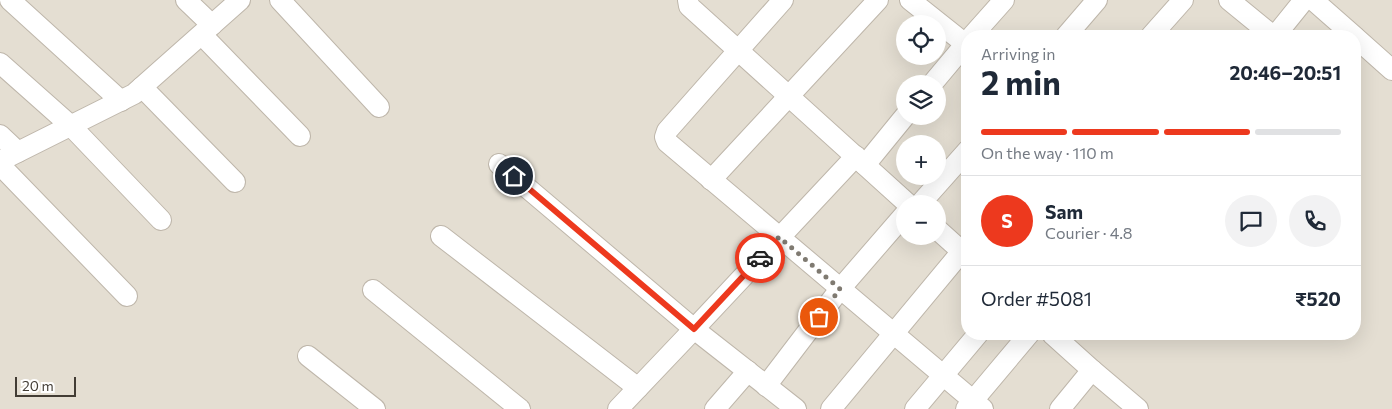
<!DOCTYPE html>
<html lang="en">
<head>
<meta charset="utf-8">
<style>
	body { margin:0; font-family:Commissioner,sans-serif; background:#f2f2f3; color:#1f2937; height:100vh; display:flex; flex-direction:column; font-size:19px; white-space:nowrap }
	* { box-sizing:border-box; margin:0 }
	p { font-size:16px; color:#747a83 }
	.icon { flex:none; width:28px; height:28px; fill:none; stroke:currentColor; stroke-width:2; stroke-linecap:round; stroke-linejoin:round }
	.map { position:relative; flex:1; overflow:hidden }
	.details { position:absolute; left:961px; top:30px; width:400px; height:310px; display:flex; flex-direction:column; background:#fff; border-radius:20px; box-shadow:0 5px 20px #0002 }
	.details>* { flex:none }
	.fabs { position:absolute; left:896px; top:15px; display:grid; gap:10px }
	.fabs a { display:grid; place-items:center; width:50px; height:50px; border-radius:50%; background:#fff; box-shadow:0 5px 20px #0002; font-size:25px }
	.scale { position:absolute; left:15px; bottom:12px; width:61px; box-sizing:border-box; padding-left:5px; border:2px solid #423c34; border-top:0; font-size:14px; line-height:18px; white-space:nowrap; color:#423c34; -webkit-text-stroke:4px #fff; paint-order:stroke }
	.pin { position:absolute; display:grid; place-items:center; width:42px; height:42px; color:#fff; margin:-21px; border:2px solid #fff; border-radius:50%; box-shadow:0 1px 5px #0007 }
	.courier { position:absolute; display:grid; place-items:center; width:50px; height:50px; margin:-25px; border:4px solid #ed391e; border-radius:50%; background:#fff; color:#222; box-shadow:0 1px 6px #0007 }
	.headline em { font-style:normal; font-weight:700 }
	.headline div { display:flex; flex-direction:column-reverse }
	.headline { display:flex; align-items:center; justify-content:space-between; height:85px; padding:0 20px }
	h1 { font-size:32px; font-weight:700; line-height:38px }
	.bar { display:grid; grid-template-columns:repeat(4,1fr); gap:8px 5px; align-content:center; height:60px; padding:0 20px }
	.bar i { height:6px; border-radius:4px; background:#e0e1e3 }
	.bar .current { background:#ed391e }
	.bar p { grid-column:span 4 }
	.line { display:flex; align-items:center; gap:12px; padding:0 20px; border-top:1px solid #e0e1e3 }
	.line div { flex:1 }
	.round { display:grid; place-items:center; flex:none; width:52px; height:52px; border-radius:26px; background:#f2f2f3 }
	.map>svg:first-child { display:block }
</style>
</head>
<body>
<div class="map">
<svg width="1392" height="409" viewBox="0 0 1392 409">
	<rect width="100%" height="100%" fill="#f0ece3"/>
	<path fill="#e4ded2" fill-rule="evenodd" d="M0 0H1392V409H0ZM905 24H938V56H905ZM968 36H1355V334H968ZM905 84H938V116H905ZM905 144H938V176H905ZM905 204H938V236H905Z"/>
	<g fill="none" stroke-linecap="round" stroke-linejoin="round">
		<defs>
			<g id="street">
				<path d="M10 0 121 101"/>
				<path d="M186 0 212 25"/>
				<path d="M280 0 379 107"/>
				<path d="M688 0 689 6 908 204"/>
				<path d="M783 0 667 131 665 137 667 142 983 409"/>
				<path d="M910 0 968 46"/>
				<path d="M1229 0 1273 36"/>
				<path d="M1313 0 1354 36"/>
				<path d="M202 35 300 136"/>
				<path d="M972 36 1004 0"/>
				<path d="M1066 36 1097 0"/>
				<path d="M1151 36 1183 0"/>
				<path d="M1275 36 1304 0"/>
				<path d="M1355 37 1392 70"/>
				<path d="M0 63 71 126 161 220"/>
				<path d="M932 84 968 41"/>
				<path d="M142 87 235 182"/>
				<path d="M0 135 18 152"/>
				<path d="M0 161 134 94 240 0"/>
				<path d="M499 164 694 329 856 156"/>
				<path d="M0 165 127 296"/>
				<path d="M865 165 905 116"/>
				<path d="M711 180 878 0"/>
				<path d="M920 204 968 150"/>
				<path d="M938 230 968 257"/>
				<path d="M441 236 638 388"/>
				<path d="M373 290 520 409"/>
				<path d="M1052 334 1092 370"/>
				<path d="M308 356 375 409"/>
				<path d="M766 386 840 289 905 214"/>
				<path d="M618 409 694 329 796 409"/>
				<path d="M715 409 748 371"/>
				<path d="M831 409 968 244"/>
				<path d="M915 409 978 334"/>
				<path d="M966 409 1029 334"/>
				<path d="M1060 409 1092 370 1138 409"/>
			</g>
		</defs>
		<use href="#street" stroke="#beb6aa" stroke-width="22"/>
		<use href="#street" stroke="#fff" stroke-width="20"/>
	</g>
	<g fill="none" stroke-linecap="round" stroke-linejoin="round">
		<path stroke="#7f7a71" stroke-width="5" stroke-dasharray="0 9" d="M760 258 779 237 840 289 819 317"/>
		<path stroke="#ed391e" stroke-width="6" d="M514 176 694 329 760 258"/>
	</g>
</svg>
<div class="fabs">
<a><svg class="icon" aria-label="locate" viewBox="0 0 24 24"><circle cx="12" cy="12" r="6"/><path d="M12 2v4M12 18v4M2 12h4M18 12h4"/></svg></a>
<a><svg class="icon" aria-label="layers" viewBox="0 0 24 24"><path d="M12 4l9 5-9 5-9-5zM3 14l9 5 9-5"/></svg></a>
<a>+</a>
<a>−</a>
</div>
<div class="scale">20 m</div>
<div class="pin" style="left:819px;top:317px;background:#ea580c"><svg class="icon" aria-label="bag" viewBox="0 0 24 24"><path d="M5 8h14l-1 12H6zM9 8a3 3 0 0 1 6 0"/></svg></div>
<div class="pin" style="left:514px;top:176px;background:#1f2937"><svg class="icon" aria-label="home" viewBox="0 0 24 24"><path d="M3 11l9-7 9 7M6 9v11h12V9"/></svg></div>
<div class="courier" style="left:760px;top:258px"><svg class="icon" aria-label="car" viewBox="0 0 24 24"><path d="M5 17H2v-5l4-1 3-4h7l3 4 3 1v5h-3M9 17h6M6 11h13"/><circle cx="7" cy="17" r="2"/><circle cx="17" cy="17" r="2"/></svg></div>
<section class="details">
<div class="headline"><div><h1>2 min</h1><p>Arriving in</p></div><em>20:46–20:51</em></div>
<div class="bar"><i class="current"></i><i class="current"></i><i class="current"></i><i></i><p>On the way · 110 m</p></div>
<div class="line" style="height:90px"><b class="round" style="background:#ed391e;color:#fff">S</b><div><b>Sam</b><p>Courier · 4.8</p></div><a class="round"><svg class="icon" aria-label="chat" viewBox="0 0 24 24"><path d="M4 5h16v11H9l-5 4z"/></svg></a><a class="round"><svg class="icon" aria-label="phone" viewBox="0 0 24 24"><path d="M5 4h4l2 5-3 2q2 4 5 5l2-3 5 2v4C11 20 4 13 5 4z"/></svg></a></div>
<div class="line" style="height:65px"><div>Order #5081</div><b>₹520</b></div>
</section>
</div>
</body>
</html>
